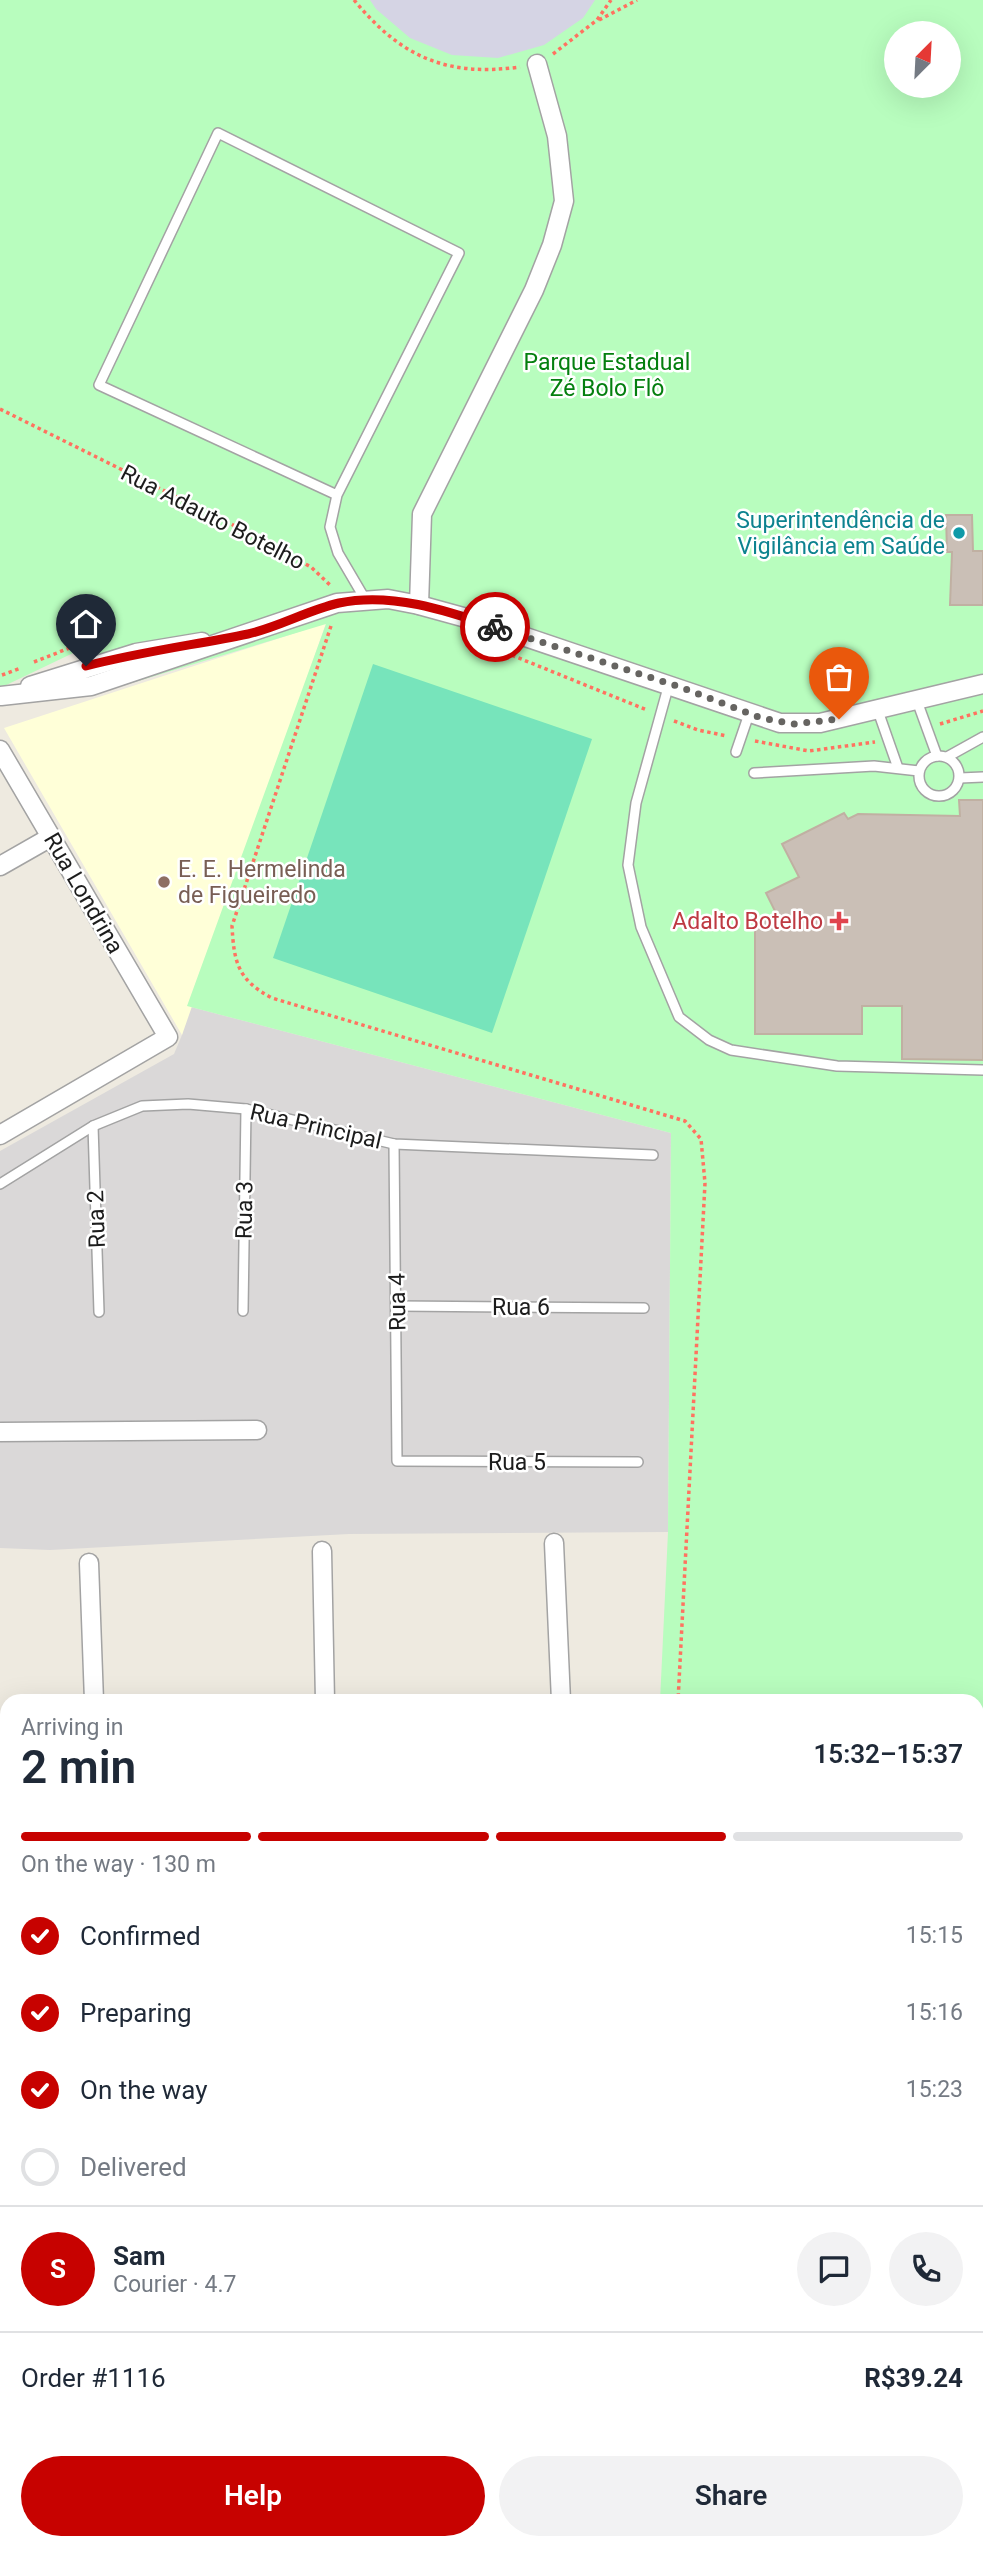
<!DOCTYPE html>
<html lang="en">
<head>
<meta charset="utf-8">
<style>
	body { margin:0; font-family:Roboto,sans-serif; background:#f2f2f3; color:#1f2937; height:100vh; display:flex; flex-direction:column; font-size:26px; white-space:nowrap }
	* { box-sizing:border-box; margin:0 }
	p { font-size:23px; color:#747a83 }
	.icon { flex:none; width:38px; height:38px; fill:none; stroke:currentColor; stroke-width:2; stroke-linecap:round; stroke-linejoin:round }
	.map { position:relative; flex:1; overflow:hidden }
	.panel { position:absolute; left:0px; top:1694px; width:984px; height:856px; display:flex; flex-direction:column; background:#fff; border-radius:21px 21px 0 0; box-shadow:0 7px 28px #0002 }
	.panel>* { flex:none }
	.needle { width:46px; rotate:24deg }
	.buttons { position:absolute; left:884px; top:21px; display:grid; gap:14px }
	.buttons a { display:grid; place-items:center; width:77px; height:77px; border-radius:50%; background:#fff; box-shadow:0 7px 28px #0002; font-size:35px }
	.pin { position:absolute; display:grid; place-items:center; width:60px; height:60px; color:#fff; margin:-72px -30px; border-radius:50% 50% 50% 0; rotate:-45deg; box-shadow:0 0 7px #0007 }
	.pin .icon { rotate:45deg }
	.courier { position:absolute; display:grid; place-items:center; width:70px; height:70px; margin:-35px; border:5px solid #c70200; border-radius:50%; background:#fff; color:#222; box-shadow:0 2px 9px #0007 }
	.head em { font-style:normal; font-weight:600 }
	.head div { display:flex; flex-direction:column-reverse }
	.head { display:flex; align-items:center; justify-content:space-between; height:119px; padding:0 21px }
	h1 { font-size:46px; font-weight:600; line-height:52px }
	.bar { display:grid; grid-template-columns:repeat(4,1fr); gap:10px 7px; align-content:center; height:84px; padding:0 21px }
	.bar i { height:9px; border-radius:5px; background:#e0e1e3 }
	.bar .current { background:#c70200 }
	.bar p { grid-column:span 4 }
	.line { display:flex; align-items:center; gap:18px; padding:0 21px; border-top:2px solid #e0e1e3 }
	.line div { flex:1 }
	.round { display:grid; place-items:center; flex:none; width:74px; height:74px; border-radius:37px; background:#f2f2f3 }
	ol { padding:0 21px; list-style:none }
	li { display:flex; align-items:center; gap:21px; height:77px }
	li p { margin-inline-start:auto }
	li .icon { padding:7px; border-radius:50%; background:#c70200; color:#fff; stroke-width:4 }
	li:last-child { color:#747a83 }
	li i { width:38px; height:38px; border:4px solid #e0e1e3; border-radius:50% }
	.primary-button { display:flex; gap:14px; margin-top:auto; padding:14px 21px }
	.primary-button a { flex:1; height:80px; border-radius:42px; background:#c70200; color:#fff; font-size:28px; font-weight:600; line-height:80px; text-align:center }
	.primary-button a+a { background:#f2f2f3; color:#1f2937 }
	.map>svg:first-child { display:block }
</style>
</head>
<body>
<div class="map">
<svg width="983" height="2549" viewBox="0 0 983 2549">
	<rect width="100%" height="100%" fill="#eeeae0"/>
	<g fill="#dad8d8">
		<path d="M187 1006 671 1133 668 1532 349 1534 50 1550 0 1548V1151L174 1054 182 1035Z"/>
		<path d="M977 2506H983V2549H433L435 2543H976Z"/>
	</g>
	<path fill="#ffffd8" d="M326 623 182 1035 4 728Z"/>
	<path fill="#c3c3ab" d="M976 2016 983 2017V2506H977Z"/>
	<g fill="#b8fdbe" fill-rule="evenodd">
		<path d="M0 0H983V1986L976 1984V1701H660L668 1532 671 1133 187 1006 326 624 105 691 92 644 0 688ZM896 33H948V86H896Z"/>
		<path d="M976 2202H983V2387H977Z"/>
	</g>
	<path fill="#77e4bb" d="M373 664 592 739 492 1033 273 958Z"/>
	<path fill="#d5d4e4" d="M370 0H595L583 18 544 45 498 58 452 55 410 38 376 9Z"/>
	<g fill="#cabfb6" stroke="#c0b0a2" stroke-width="2">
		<path d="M946 515H972L973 551H983V605H950L952 552H947Z"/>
		<path d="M959 800H983V1060L902 1059V1006H862V1034H755V917H778L766 893 799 877 782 844 844 813 848 819 858 814 960 816Z"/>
	</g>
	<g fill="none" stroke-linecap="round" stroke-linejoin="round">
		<defs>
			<g id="lane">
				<path d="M337 495 99 385 218 133 459 253 337 495 330 527 338 553 365 599"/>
				<path d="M669 684 636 803 628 865 641 927 679 1017 709 1040 731 1050 837 1066 983 1070"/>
				<path d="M917 701 937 756"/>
				<path d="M878 711 898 768"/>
				<path d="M736 752 749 714"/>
				<circle cx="939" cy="776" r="20"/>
				<path d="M947 757 983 737"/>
				<path d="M754 773 874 766 919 771"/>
				<path d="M960 778 983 777"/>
				<path d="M93 1126 99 1312"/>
				<path d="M394 1144 397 1461 638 1462"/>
				<path d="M0 1184 93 1126 142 1106 188 1104 246 1109 394 1144 653 1155"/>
				<path d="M398 1306 644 1308"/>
				<path d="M243 1311 246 1109"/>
				<path d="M155 2549 164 2543"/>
			</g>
			<g id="street">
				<path d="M419 605 422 514 534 290 552 245 564 201 557 136 537 64"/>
				<path d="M30 686 136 653 202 642"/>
				<path d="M1 696 91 686 337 603 388 599 419 605 481 622 780 723H820L983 684"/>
				<path d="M0 750 168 1037 0 1135"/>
				<path d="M0 866 51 837"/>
				<path d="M0 1432 257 1430"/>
				<path d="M554 1543 561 1701"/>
				<path d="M322 1551 325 1701"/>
				<path d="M89 1563 94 1701"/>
				<path d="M0 1977H7"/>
				<path d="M976 1996 983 1998"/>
				<path d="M0 2342 7 2338"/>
				<path d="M489 2543 496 2549"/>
				<path d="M452 2549 459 2543"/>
			</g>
		</defs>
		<use href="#lane" stroke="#a3a3a3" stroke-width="12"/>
		<use href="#street" stroke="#a3a3a3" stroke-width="21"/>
		<g stroke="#ff7260" stroke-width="3.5" stroke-dasharray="3.5 3.5" stroke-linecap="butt">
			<path d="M354 0C401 57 446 77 520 67"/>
			<path d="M599 20 637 0"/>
			<path d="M553 54 597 20 611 0"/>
			<path d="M0 409 235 526 311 567 330 585"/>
			<path d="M331 626 232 926C234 963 238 980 272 998L685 1121 701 1139 705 1183 678 1701"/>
			<path d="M499 650 647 710"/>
			<path d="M34 662 100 636 112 639"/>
			<path d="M2 675 21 668"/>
			<path d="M674 721 698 730 727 736"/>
			<path d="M940 724 983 711"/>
			<path d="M755 741 809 751 875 742"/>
			<path d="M976 1949 983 1950"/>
		</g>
		<use href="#lane" stroke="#fff" stroke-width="9"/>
		<use href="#street" stroke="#fff" stroke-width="18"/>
	</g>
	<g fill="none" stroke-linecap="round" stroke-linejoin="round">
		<path stroke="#666461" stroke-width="7" stroke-dasharray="0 12.6" d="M495 627 683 688 761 718 794 724 839 719"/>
		<path stroke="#c70200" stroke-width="9" d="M86 666C140 652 194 645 248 634 279 627 308 610 339 603 391 592 445 610 495 627"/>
	</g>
	<circle fill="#0f9aa8" stroke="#fff" stroke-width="2.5" cx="959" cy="533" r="7"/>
	<circle fill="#8d6e63" stroke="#fff" stroke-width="2.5" cx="164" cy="882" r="7"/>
	<path fill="#e0444e" stroke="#fff" stroke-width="2.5" d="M835.5 910.5h7v7h7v7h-7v7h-7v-7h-7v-7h7z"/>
	<g text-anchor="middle" stroke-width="5" stroke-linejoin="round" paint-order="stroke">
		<g font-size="23" fill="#047f0f" stroke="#fff">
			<text x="607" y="370">Parque Estadual<tspan x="607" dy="26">Zé Bolo Flô</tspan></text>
		</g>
		<g font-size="23" fill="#1c1c1c" stroke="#fff">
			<text transform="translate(213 517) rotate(27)" y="8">Rua Adauto Botelho</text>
			<text transform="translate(84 893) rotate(60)" y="8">Rua Londrina</text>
			<text transform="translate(316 1126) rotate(13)" y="8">Rua Principal</text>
			<text transform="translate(244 1210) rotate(-89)" y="8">Rua 3</text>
			<text transform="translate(96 1219) rotate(-92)" y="8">Rua 2</text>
			<text transform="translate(397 1302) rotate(-91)" y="8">Rua 4</text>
			<text x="521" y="1315">Rua 6</text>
			<text x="517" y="1470">Rua 5</text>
		</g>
		<g font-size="23" fill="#0d838f" stroke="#fff" text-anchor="end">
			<text x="945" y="528">Superintendência de<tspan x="945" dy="26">Vigilância em Saúde</tspan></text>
		</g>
		<g font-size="23" fill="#785e54" stroke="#fff" text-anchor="start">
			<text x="178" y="877">E. E. Hermelinda<tspan x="178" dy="26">de Figueiredo</tspan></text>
		</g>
		<g font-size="23" fill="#be3a42" stroke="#fff" text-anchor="end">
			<text x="823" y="929">Adalto Botelho</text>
		</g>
	</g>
</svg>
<div class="buttons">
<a><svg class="needle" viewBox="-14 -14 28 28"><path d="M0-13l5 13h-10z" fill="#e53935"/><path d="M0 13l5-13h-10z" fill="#747a83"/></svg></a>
</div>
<div class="pin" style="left:839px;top:719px;background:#ea580c"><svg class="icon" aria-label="bag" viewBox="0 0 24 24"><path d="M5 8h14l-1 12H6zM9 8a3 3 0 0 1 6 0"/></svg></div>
<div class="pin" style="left:86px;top:666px;background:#1f2937"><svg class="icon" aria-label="home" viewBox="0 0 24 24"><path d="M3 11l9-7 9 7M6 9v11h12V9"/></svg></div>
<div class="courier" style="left:495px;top:627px"><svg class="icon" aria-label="bike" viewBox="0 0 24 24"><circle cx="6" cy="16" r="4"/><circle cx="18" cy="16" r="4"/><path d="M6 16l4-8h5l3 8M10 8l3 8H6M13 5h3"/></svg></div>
<section class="panel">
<div class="head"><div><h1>2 min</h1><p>Arriving in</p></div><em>15:32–15:37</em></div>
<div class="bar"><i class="current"></i><i class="current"></i><i class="current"></i><i></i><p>On the way · 130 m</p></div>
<ol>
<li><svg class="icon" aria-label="check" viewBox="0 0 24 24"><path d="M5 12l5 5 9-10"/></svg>Confirmed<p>15:15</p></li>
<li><svg class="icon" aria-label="check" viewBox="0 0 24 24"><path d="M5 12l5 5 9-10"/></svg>Preparing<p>15:16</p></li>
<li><svg class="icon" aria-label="check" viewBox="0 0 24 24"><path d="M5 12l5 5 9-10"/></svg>On the way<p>15:23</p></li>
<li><i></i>Delivered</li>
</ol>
<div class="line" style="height:126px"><b class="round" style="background:#c70200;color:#fff">S</b><div><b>Sam</b><p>Courier · 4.7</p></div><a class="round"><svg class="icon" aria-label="chat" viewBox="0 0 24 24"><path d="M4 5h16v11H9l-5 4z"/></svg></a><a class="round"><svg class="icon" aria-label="phone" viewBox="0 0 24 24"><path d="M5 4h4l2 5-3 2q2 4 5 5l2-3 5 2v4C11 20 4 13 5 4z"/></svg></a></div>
<div class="line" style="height:91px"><div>Order #1116</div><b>R$39.24</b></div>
<div class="primary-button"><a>Help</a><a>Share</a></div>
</section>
</div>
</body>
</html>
